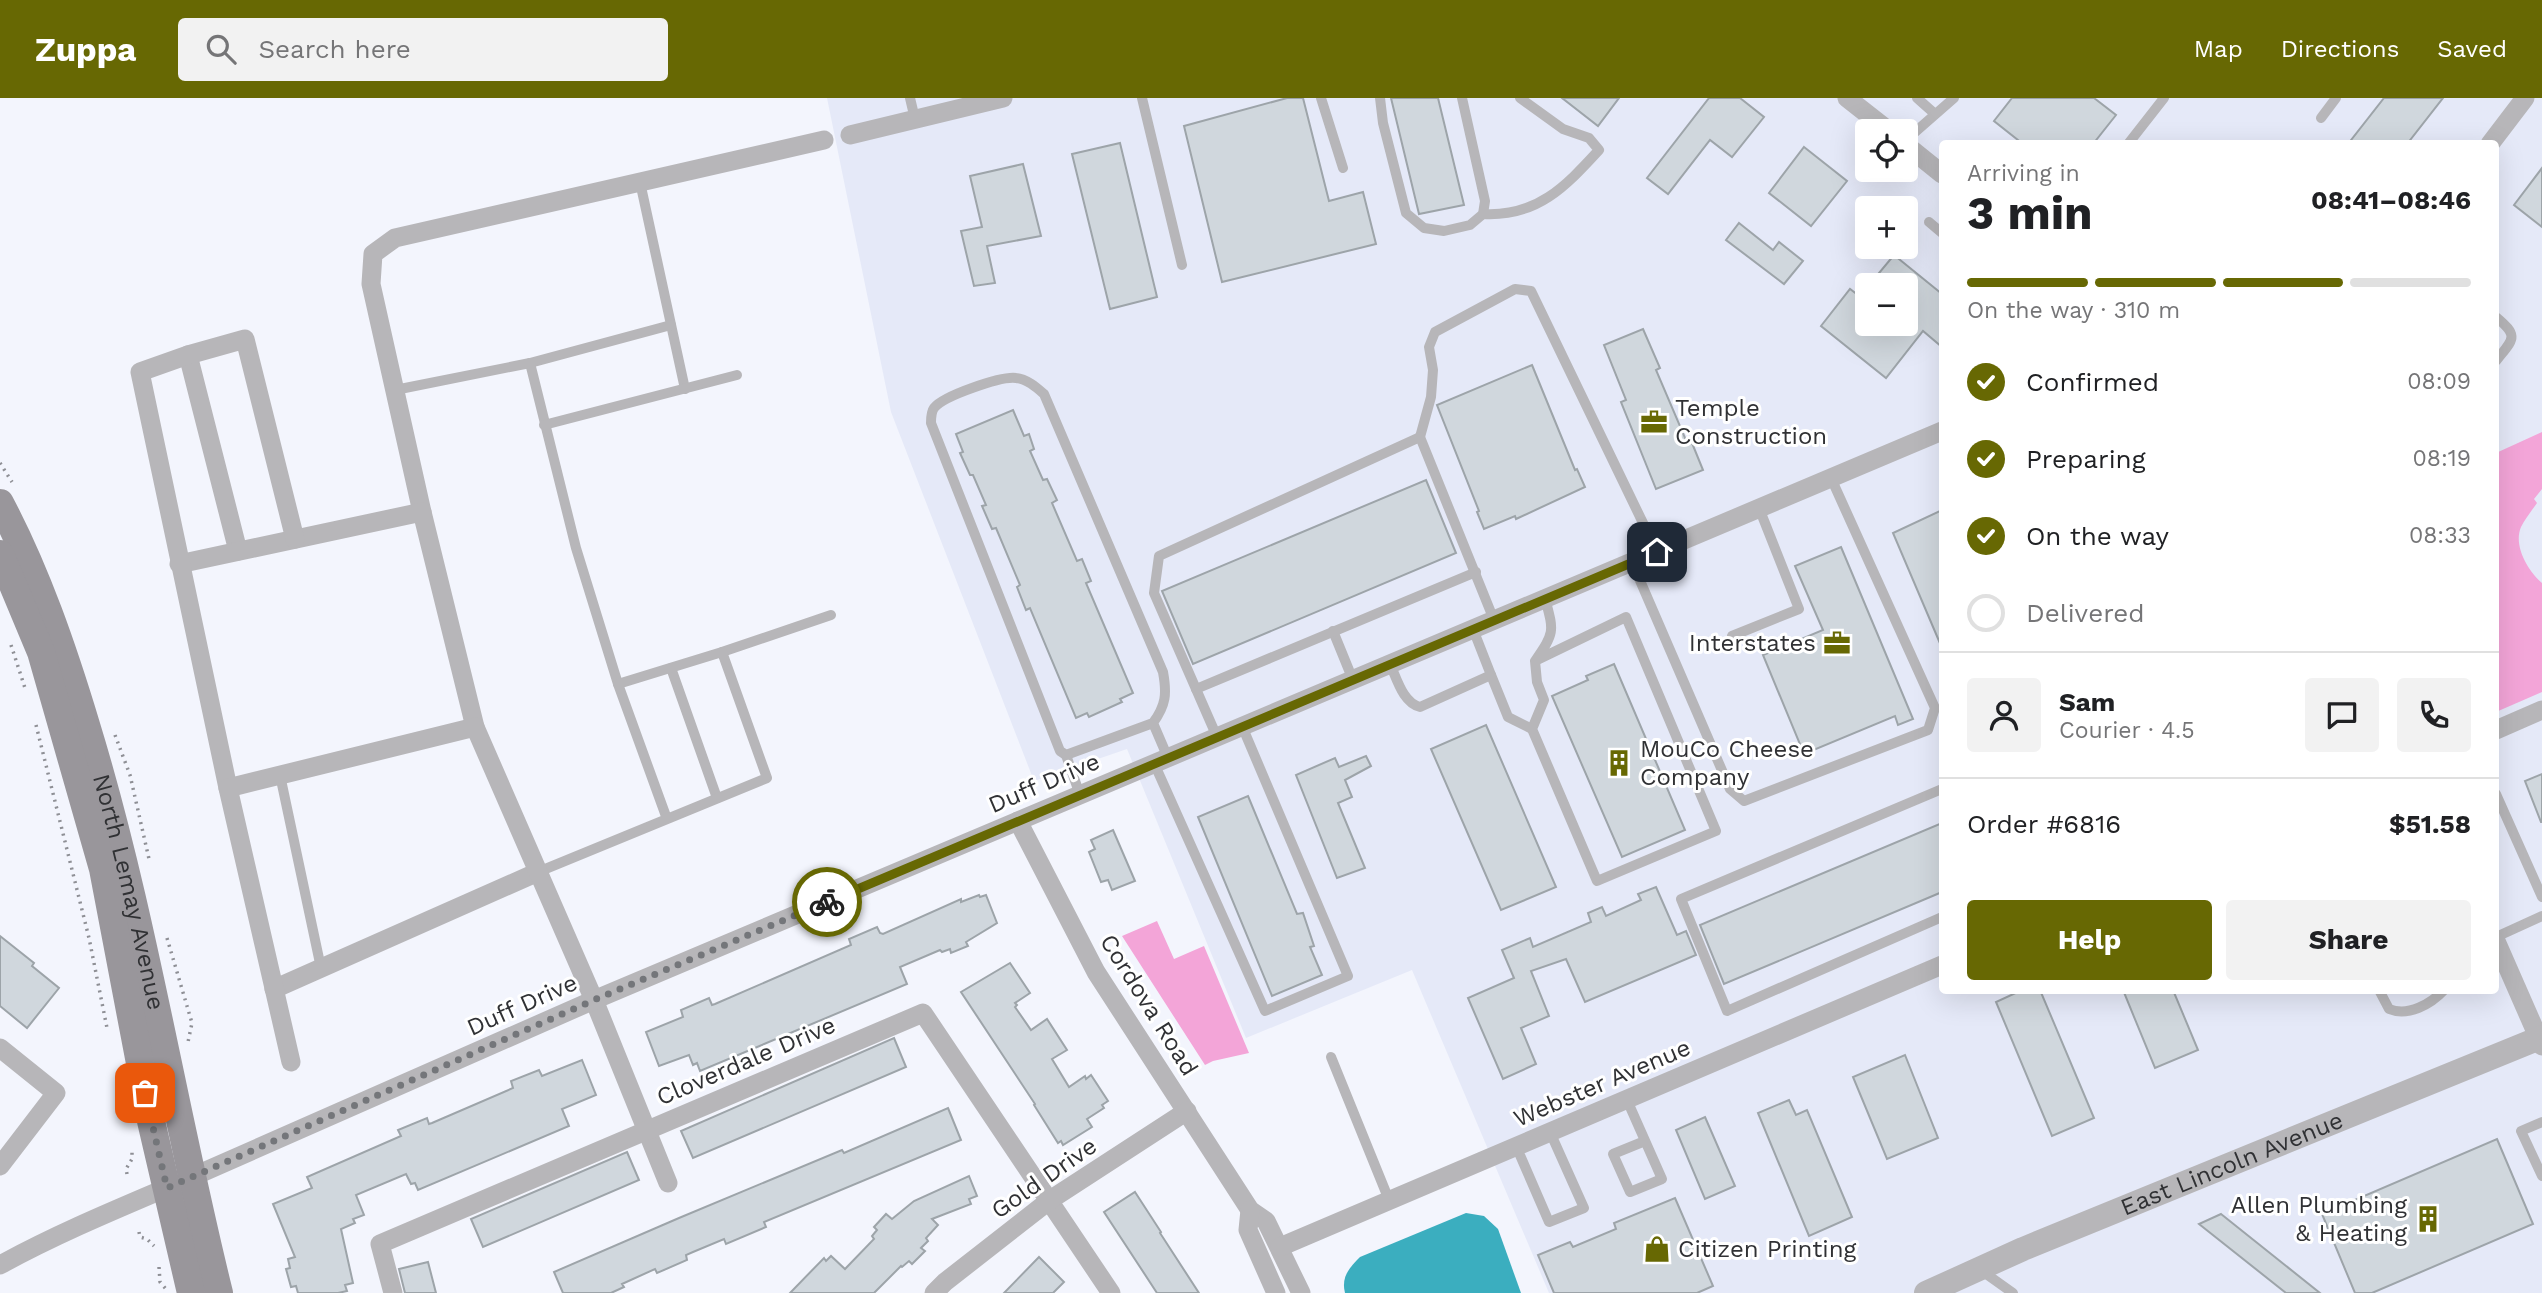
<!DOCTYPE html>
<html lang="en">
<head>
<meta charset="utf-8">
<style>
	body { margin:0; font-family:"Work Sans",sans-serif; background:#f2f2f2; color:#202124; height:100vh; display:flex; flex-direction:column; font-size:26px; white-space:nowrap }
	* { box-sizing:border-box; margin:0 }
	p { font-size:23px; color:#757577 }
	.icon { flex:none; width:38px; height:38px; fill:none; stroke:currentColor; stroke-width:2; stroke-linecap:round; stroke-linejoin:round }
	.map { position:relative; flex:1; overflow:hidden }
	.panel { position:absolute; left:1939px; top:42px; width:560px; height:854px; display:flex; flex-direction:column; background:#fff; border-radius:7px; box-shadow:0 7px 28px #0002 }
	.panel>* { flex:none }
	.controls { position:absolute; left:1855px; top:21px; display:grid; gap:14px }
	.controls a { display:grid; place-items:center; width:63px; height:63px; border-radius:7px; background:#fff; box-shadow:0 7px 28px #0002; font-size:35px }
	.pin { position:absolute; display:grid; place-items:center; width:60px; height:60px; color:#fff; margin:-30px; border-radius:14px; box-shadow:0 4px 10px #0006 }
	.courier { position:absolute; display:grid; place-items:center; width:70px; height:70px; margin:-35px; border:5px solid #676803; border-radius:50%; background:#fff; color:#222; box-shadow:0 2px 9px #0007 }
	.summary em { font-style:normal; font-weight:700 }
	.summary div { display:flex; flex-direction:column-reverse }
	.summary { display:flex; align-items:center; justify-content:space-between; height:119px; padding:0 28px }
	h1 { font-size:46px; font-weight:700; line-height:52px }
	.bar { display:grid; grid-template-columns:repeat(4,1fr); gap:10px 7px; align-content:center; height:84px; padding:0 28px }
	.bar i { height:9px; border-radius:5px; background:#e0e0e0 }
	.bar .selected { background:#676803 }
	.bar p { grid-column:span 4 }
	.line { display:flex; align-items:center; gap:18px; padding:0 28px; border-top:2px solid #e0e0e0 }
	.line div { flex:1 }
	.round { display:grid; place-items:center; flex:none; width:74px; height:74px; border-radius:7px; background:#f2f2f2 }
	ol { padding:0 28px; list-style:none }
	li { display:flex; align-items:center; gap:21px; height:77px }
	li p { margin-inline-start:auto }
	li .icon { padding:7px; border-radius:50%; background:#676803; color:#fff; stroke-width:4 }
	li:last-child { color:#757577 }
	li i { width:38px; height:38px; border:4px solid #e0e0e0; border-radius:50% }
	.primary-button { display:flex; gap:14px; margin-top:auto; padding:14px 28px }
	.primary-button a { flex:1; height:80px; border-radius:7px; background:#676803; color:#fff; font-size:28px; font-weight:700; line-height:80px; text-align:center }
	.primary-button a+a { background:#f2f2f2; color:#202124 }
	header { display:flex; align-items:center; gap:42px; box-sizing:border-box; height:98px; padding:0 35px; background:#676803; color:#fff }
	header strong { font-size:33px }
	nav { display:flex; gap:38px; margin-inline-start:auto; font-size:24px }
	.search { width:490px; height:63px; background:#f2f2f2; display:flex; align-items:center; gap:18px; box-sizing:border-box; padding:0 24px; border-radius:7px; color:#757577; font-size:26px }
	.map>svg:first-child { display:block }
</style>
</head>
<body>
<header>
<strong>Zuppa</strong>
<div class="search"><svg class="icon" aria-label="search" viewBox="0 0 24 24"><circle cx="10" cy="10" r="6"/><path d="M15 15l6 6"/></svg>Search here</div>
<nav><a>Map</a><a>Directions</a><a>Saved</a></nav>
</header>
<div class="map">
<svg width="2542" height="1195" viewBox="0 0 2542 1195">
	<rect width="100%" height="100%" fill="#f3f5fd"/>
	<path fill="#e5e9f8" fill-rule="evenodd" d="M827 0H2542V1195H1549L1412 872 1246 940 1127 651 1034 683 891 314ZM1867 33H1906V72H1867ZM1942 46H2496V892H1942ZM1867 110H1906V149H1867ZM1867 187H1906V226H1867Z"/>
	<g fill="#f3a5d8">
		<path d="M2542 334V391L2534 401 2537 405C2532 412 2525 421 2521 429 2513 448 2528 473 2542 485V594L2496 614V355Z"/>
		<path d="M1157 823 1174 861 1204 848 1249 955 1213 963 1205 967 1122 838Z"/>
	</g>
	<path fill="#3baebf" d="M1466 1115 1484 1118 1498 1131 1521 1195H1345C1341 1179 1349 1170 1360 1159Z"/>
	<g fill="#d0d7dd" stroke="#9da4a9" stroke-width="2">
		<path d="M1287 0H1303L1329 103 1363 94 1376 146 1222 184 1184 28Z"/>
		<path d="M1391 0H1438L1464 107 1419 116Z"/>
		<path d="M1562 0H1619L1598 28Z"/>
		<path d="M1709 0H1740L1764 19 1732 59 1710 42 1668 96 1647 80Z"/>
		<path d="M2012 0H2094L2116 17 2093 46H2023L1994 23Z"/>
		<path d="M2384 0H2443L2407 46H2348Z"/>
		<path d="M1120 45 1157 199 1110 211 1072 56Z"/>
		<path d="M1804 49 1847 83 1811 128 1769 95Z"/>
		<path d="M1023 66 1041 138 987 148 995 185 974 188 961 133 982 129 970 78Z"/>
		<path d="M2542 70V129L2514 107Z"/>
		<path d="M1739 125 1773 152 1779 144 1803 163 1784 186 1726 142Z"/>
		<path d="M1894 157 1942 196V249L1923 233 1886 280 1821 228 1850 191 1867 204V226H1906V187H1869Z"/>
		<path d="M1643 231 1660 270 1656 272 1688 347 1692 345 1703 372 1656 391 1621 304 1626 302 1604 247Z"/>
		<path d="M1532 267 1575 372 1577 371 1585 389 1516 421 1515 418 1484 431 1477 414 1479 413 1437 307Z"/>
		<path d="M1013 312 1024 338 1029 336 1034 351 1030 353 1043 382 1047 381 1057 402 1052 405 1077 463 1082 461 1091 483 1086 485 1133 595 1120 601 1122 604 1089 619 1087 615 1076 620 1030 510 1026 512 1017 489 1020 487 996 430 992 431 982 408 986 407 973 377H970L960 355 963 354 956 336Z"/>
		<path d="M1426 382 1456 455 1193 566 1162 493Z"/>
		<path d="M1942 412V550L1893 435Z"/>
		<path d="M1841 449 1913 621 1898 627 1895 618 1804 656 1763 557 1823 532 1795 468Z"/>
		<path d="M1614 566 1685 732 1622 759 1552 598 1588 582 1586 578Z"/>
		<path d="M1486 627 1556 789 1501 812 1431 651Z"/>
		<path d="M1366 658 1371 668 1345 682 1352 699 1338 705 1365 770 1337 780 1296 677 1335 660 1339 669Z"/>
		<path d="M2542 676V724H2541L2525 683Z"/>
		<path d="M1248 698 1297 816 1303 815 1314 848 1310 849 1322 877 1272 898 1198 719Z"/>
		<path d="M1942 725V794L1724 886 1700 827Z"/>
		<path d="M1113 732 1135 783 1112 792 1108 782 1101 784 1089 754 1095 751 1091 742Z"/>
		<path d="M1656 789 1677 837 1686 833 1696 857 1585 904 1566 861 1531 873 1549 918 1521 930 1536 966 1503 981 1468 900 1514 880 1502 852 1530 840 1533 849 1591 824 1588 815 1602 809 1606 818 1641 802 1638 796Z"/>
		<path d="M979 797 980 799 986 797 997 825 966 844 968 848 951 855 950 851 942 854 940 852 900 869 907 886 700 973 697 965 693 967 689 957 659 968 646 934 683 919 681 912 709 900 712 907 715 906 851 847 849 841 877 829 880 835 883 836 961 801V804Z"/>
		<path d="M0 838 34 865 32 868 59 890 27 930 0 908Z"/>
		<path d="M1010 865 1030 895 1015 905 1017 907 1015 909 1031 932 1047 921 1067 952 1052 961 1069 989 1085 978 1086 981 1091 977 1108 1003 1102 1007 1104 1010 1087 1021 1092 1029 1063 1047 1061 1043 1058 1045 1034 1007 1035 1006 961 894Z"/>
		<path d="M2022 892H2040L2094 1020 2052 1038 1996 904Z"/>
		<path d="M2123 892H2173L2198 952 2155 970Z"/>
		<path d="M894 940 906 969 693 1060 681 1033Z"/>
		<path d="M1905 957 1938 1040 1887 1061 1853 979Z"/>
		<path d="M582 962 596 997 562 1011 569 1028 418 1092 415 1085 411 1086 406 1076 356 1097 364 1117 353 1121 355 1125 341 1131 353 1185 345 1187 347 1193 338 1195H298L296 1188 291 1189 286 1171 290 1170 288 1161 295 1159 273 1106 312 1090 307 1079 401 1038 398 1032 427 1020 429 1026 432 1025 513 990 511 983 539 972 542 978Z"/>
		<path d="M1789 1002 1796 1017 1807 1012 1852 1119 1809 1138 1758 1015Z"/>
		<path d="M948 1010 961 1042 764 1124 766 1129 726 1146 724 1141 693 1154 686 1157 687 1162 657 1175 655 1171 622 1186 624 1189 611 1195H563L554 1174 679 1120 842 1052 844 1055Z"/>
		<path d="M1705 1019 1735 1088 1705 1101 1676 1032Z"/>
		<path d="M2497 1041 2533 1126 2372 1195H2355L2322 1116Z"/>
		<path d="M627 1054 639 1082 483 1149 471 1121Z"/>
		<path d="M969 1078 977 1098 969 1101 971 1106 932 1121 938 1127 926 1140 928 1143 921 1150 925 1153 912 1166 909 1163 902 1169 901 1168 874 1195H790L824 1160 826 1163 831 1158 845 1171 874 1141 872 1138 877 1132 874 1129 886 1116 892 1121 914 1103Z"/>
		<path d="M1135 1094 1161 1134 1160 1135 1199 1195H1157L1104 1114Z"/>
		<path d="M1675 1100 1713 1188 1697 1195H1554L1538 1157 1570 1144 1573 1149 1616 1131 1614 1125Z"/>
		<path d="M2221 1116 2320 1195H2286L2199 1126Z"/>
		<path d="M1039 1159 1064 1184 1053 1195H1004Z"/>
		<path d="M428 1164 436 1195H405L399 1171Z"/>
	</g>
	<g fill="none" stroke-linecap="round" stroke-linejoin="round">
		<g stroke="#8e8f95" stroke-width="3.5" stroke-dasharray="2 5" stroke-linecap="butt">
			<path d="M0 365 12 384"/>
			<path d="M11 547 25 590"/>
			<path d="M36 627 89 840 107 930"/>
			<path d="M115 637 130 677 149 761"/>
			<path d="M167 840 192 925 188 944"/>
			<path d="M127 1076 126 1071 132 1061V1050"/>
			<path d="M139 1134 140 1139 147 1141 154 1148"/>
			<path d="M159 1169 160 1184 166 1191"/>
		</g>
		<g stroke="#b7b6b9" stroke-width="10">
			<path d="M910 0 915 21"/>
			<path d="M1142 0 1182 167"/>
			<path d="M1321 0 1343 70"/>
			<path d="M1380 0 1383 25 1406 115 1424 130 1444 133 1470 127 1483 116 1485 103 1462 0"/>
			<path d="M1917 0 1935 16"/>
			<path d="M2321 20 2336 0"/>
			<path d="M1906 42 1954 0"/>
			<path d="M2128 46 2164 0"/>
			<path d="M640 84 685 291"/>
			<path d="M1483 116C1537 119 1565 89 1599 52L1589 40 1563 31 1520 0"/>
			<path d="M1929 124 1942 135"/>
			<path d="M2496 219C2520 239 2513 241 2496 263"/>
			<path d="M530 265 671 227"/>
			<path d="M395 292 530 265 576 450 618 586"/>
			<path d="M544 327 737 277"/>
			<path d="M1420 339 1431 299 1433 272 1429 249 1435 234 1515 191 1531 193 1657 454"/>
			<path d="M1632 464 1730 691 1744 703 1928 632 1935 610 1831 380"/>
			<path d="M1333 533 1353 582"/>
			<path d="M1732 538 1799 511 1759 410"/>
			<path d="M722 554 831 517"/>
			<path d="M1535 563 1626 519 1716 733 1597 783 1532 631 1544 602 1537 584 1535 563C1555 534 1554 534 1545 500"/>
			<path d="M1390 566C1397 581 1403 605 1420 609L1491 577 1473 531"/>
			<path d="M671 570 717 700"/>
			<path d="M1491 577 1508 619 1532 631"/>
			<path d="M1196 591 1476 474"/>
			<path d="M1153 625 1066 657 1060 653 931 325C931 320 931 314 934 310 943 298 1001 278 1016 280 1027 281 1036 289 1044 296L1163 574C1167 596 1166 607 1153 625L1168 660"/>
			<path d="M1217 639 1154 495 1159 458 1420 339 1494 522"/>
			<path d="M1066 657 1080 697"/>
			<path d="M1154 665 1265 913 1348 878 1242 628"/>
			<path d="M280 677 321 870"/>
			<path d="M1942 691 1681 801 1727 913 1942 819"/>
			<path d="M2496 696 2542 799"/>
			<path d="M538 774 767 680 722 554 618 586 667 721"/>
			<path d="M2496 839 2542 818"/>
			<path d="M2379 892 2389 911C2408 919 2431 906 2444 892"/>
			<path d="M1331 959 1389 1102"/>
			<path d="M1627 1002 1662 1081 1630 1094 1613 1056 1645 1043"/>
			<path d="M2542 1024 2521 1033 2542 1078"/>
			<path d="M1516 1048 1549 1124 1584 1110 1550 1034"/>
			<path d="M1982 1173 2013 1195"/>
		</g>
		<g stroke="#b7b6b9" stroke-width="19">
			<path d="M1847 0 1889 33"/>
			<path d="M850 37 1003 0"/>
			<path d="M2490 46 2525 0"/>
			<path d="M1906 47 1942 76"/>
			<path d="M188 257 238 453"/>
			<path d="M422 414 371 186 373 156 395 140 824 42"/>
			<path d="M179 466 422 414 475 629"/>
			<path d="M2496 632 2542 612"/>
			<path d="M228 690 140 274 188 257 245 241 295 441"/>
			<path d="M1018 723 1096 874 1250 1112 1266 1123 1301 1195"/>
			<path d="M2496 843 2542 948"/>
			<path d="M274 891 538 774"/>
			<path d="M0 950 56 995 0 1068"/>
			<path d="M291 964 228 690 475 629 594 902 668 1085"/>
			<path d="M1250 1112 1248 1132 1276 1195"/>
			<path d="M1280 1149 1942 867"/>
			<path d="M0 1167C62 1133 127 1107 192 1079L594 902 1942 333"/>
			<path d="M393 1195 380 1146 923 915 1111 1195"/>
			<path d="M934 1195 945 1184 1050 1102 1187 1013"/>
		</g>
		<path stroke="#b7b6b9" stroke-width="24" id="s1" d="M1926 1195 2023 1151 2542 939"/>
		<g stroke="#99969b" stroke-width="28">
			<path id="s2" d="M0 405C37 475 63 551 86 627 143 813 172 1006 219 1195"/>
			<path d="M0 456 41 554 103 771 151 1023 191 1195"/>
		</g>
	</g>
	<g fill="none" stroke-linecap="round" stroke-linejoin="round">
		<path stroke="#74767a" stroke-width="7" stroke-dasharray="0 12.6" d="M145 995 167 1090 594 902 827 804"/>
		<path stroke="#676803" stroke-width="9" d="M827 804 1657 454"/>
	</g>
	<defs>
		<symbol id="office-bare" viewBox="-9 -9 18 18"><path d="M-6-3h4V-5.5h4V-3h4V5H-6ZM-1-4.5V-3h2v-1.5ZM-6 0V1H6V0Z" fill="#676803" stroke="#fff" stroke-width="2.5" paint-order="stroke"/></symbol>
		<symbol id="building-bare" viewBox="-9 -9 18 18"><path d="M-4-6H4V6H1V3H-1V6H-4ZM-2.5-4.3h1.7v1.8h-1.7ZM.8-4.3h1.7v1.8H.8ZM-2.5-1h1.7V.8h-1.7ZM.8-1h1.7V.8H.8Z" fill="#676803" stroke="#fff" stroke-width="2.5" paint-order="stroke"/></symbol>
		<symbol id="shop-bare" viewBox="-9 -9 18 18"><path d="M-5-2.5h2.3a2.7 3.5 0 0 1 5.4 0H5L5.5 6h-11ZM-1.5-2.5h3a1.5 2.3 0 0 0-3 0Z" fill="#676803" stroke="#fff" stroke-width="2.5" paint-order="stroke"/></symbol>
	</defs>
	<g fill-rule="evenodd">
		<use href="#office-bare" x="1635" y="305" width="38" height="38"/>
		<use href="#office-bare" x="1818" y="526" width="38" height="38"/>
		<use href="#building-bare" x="1600" y="646" width="38" height="38"/>
		<use href="#building-bare" x="2409" y="1102" width="38" height="38"/>
		<use href="#shop-bare" x="1638" y="1132" width="38" height="38"/>
	</g>
	<g text-anchor="middle" stroke-width="6" stroke-linejoin="round" paint-order="stroke">
		<g font-size="24" fill="#303134" stroke="#fff" text-anchor="start">
			<text x="1675" y="318">Temple<tspan x="1675" dy="28">Construction</tspan></text>
			<text x="1816" y="553" text-anchor="end">Interstates</text>
			<text x="1640" y="659">MouCo Cheese<tspan x="1640" dy="28">Company</tspan></text>
			<text x="2407" y="1115" text-anchor="end">Allen Plumbing<tspan x="2407" dy="28">&amp; Heating</tspan></text>
			<text x="1678" y="1159">Citizen Printing</text>
		</g>
		<g font-size="24" fill="#303134" stroke="#fff">
			<text transform="translate(1044 685) rotate(-23)" y="8">Duff Drive</text>
			<text dy="8" stroke="none"><textPath href="#s2" startOffset="411">North Lemay Avenue</textPath></text>
			<text transform="translate(522 907) rotate(-24)" y="8">Duff Drive</text>
			<text transform="translate(1149 907) rotate(58)" y="8">Cordova Road</text>
			<text transform="translate(746 963) rotate(-23)" y="8">Cloverdale Drive</text>
			<text transform="translate(1602 985) rotate(-23)" y="8">Webster Avenue</text>
			<text dy="8" stroke="none"><textPath href="#s1" startOffset="332">East Lincoln Avenue</textPath></text>
			<text transform="translate(1044 1080) rotate(-35)" y="8">Gold Drive</text>
		</g>
	</g>
</svg>
<div class="controls">
<a><svg class="icon" aria-label="locate" viewBox="0 0 24 24"><circle cx="12" cy="12" r="6"/><path d="M12 2v4M12 18v4M2 12h4M18 12h4"/></svg></a>
<a>+</a>
<a>−</a>
</div>
<div class="pin" style="left:145px;top:995px;background:#ea580c"><svg class="icon" aria-label="bag" viewBox="0 0 24 24"><path d="M5 8h14l-1 12H6zM9 8a3 3 0 0 1 6 0"/></svg></div>
<div class="pin" style="left:1657px;top:454px;background:#1f2937"><svg class="icon" aria-label="home" viewBox="0 0 24 24"><path d="M3 11l9-7 9 7M6 9v11h12V9"/></svg></div>
<div class="courier" style="left:827px;top:804px"><svg class="icon" aria-label="bike" viewBox="0 0 24 24"><circle cx="6" cy="16" r="4"/><circle cx="18" cy="16" r="4"/><path d="M6 16l4-8h5l3 8M10 8l3 8H6M13 5h3"/></svg></div>
<section class="panel">
<div class="summary"><div><h1>3 min</h1><p>Arriving in</p></div><em>08:41–08:46</em></div>
<div class="bar"><i class="selected"></i><i class="selected"></i><i class="selected"></i><i></i><p>On the way · 310 m</p></div>
<ol>
<li><svg class="icon" aria-label="check" viewBox="0 0 24 24"><path d="M5 12l5 5 9-10"/></svg>Confirmed<p>08:09</p></li>
<li><svg class="icon" aria-label="check" viewBox="0 0 24 24"><path d="M5 12l5 5 9-10"/></svg>Preparing<p>08:19</p></li>
<li><svg class="icon" aria-label="check" viewBox="0 0 24 24"><path d="M5 12l5 5 9-10"/></svg>On the way<p>08:33</p></li>
<li><i></i>Delivered</li>
</ol>
<div class="line" style="height:126px"><a class="round"><svg class="icon" aria-label="person" viewBox="0 0 24 24"><circle cx="12" cy="8" r="4"/><path d="M4 21q1-7 8-7t8 7"/></svg></a><div><b>Sam</b><p>Courier · 4.5</p></div><a class="round"><svg class="icon" aria-label="chat" viewBox="0 0 24 24"><path d="M4 5h16v11H9l-5 4z"/></svg></a><a class="round"><svg class="icon" aria-label="phone" viewBox="0 0 24 24"><path d="M5 4h4l2 5-3 2q2 4 5 5l2-3 5 2v4C11 20 4 13 5 4z"/></svg></a></div>
<div class="line" style="height:91px"><div>Order #6816</div><b>$51.58</b></div>
<div class="primary-button"><a>Help</a><a>Share</a></div>
</section>
</div>
</body>
</html>
